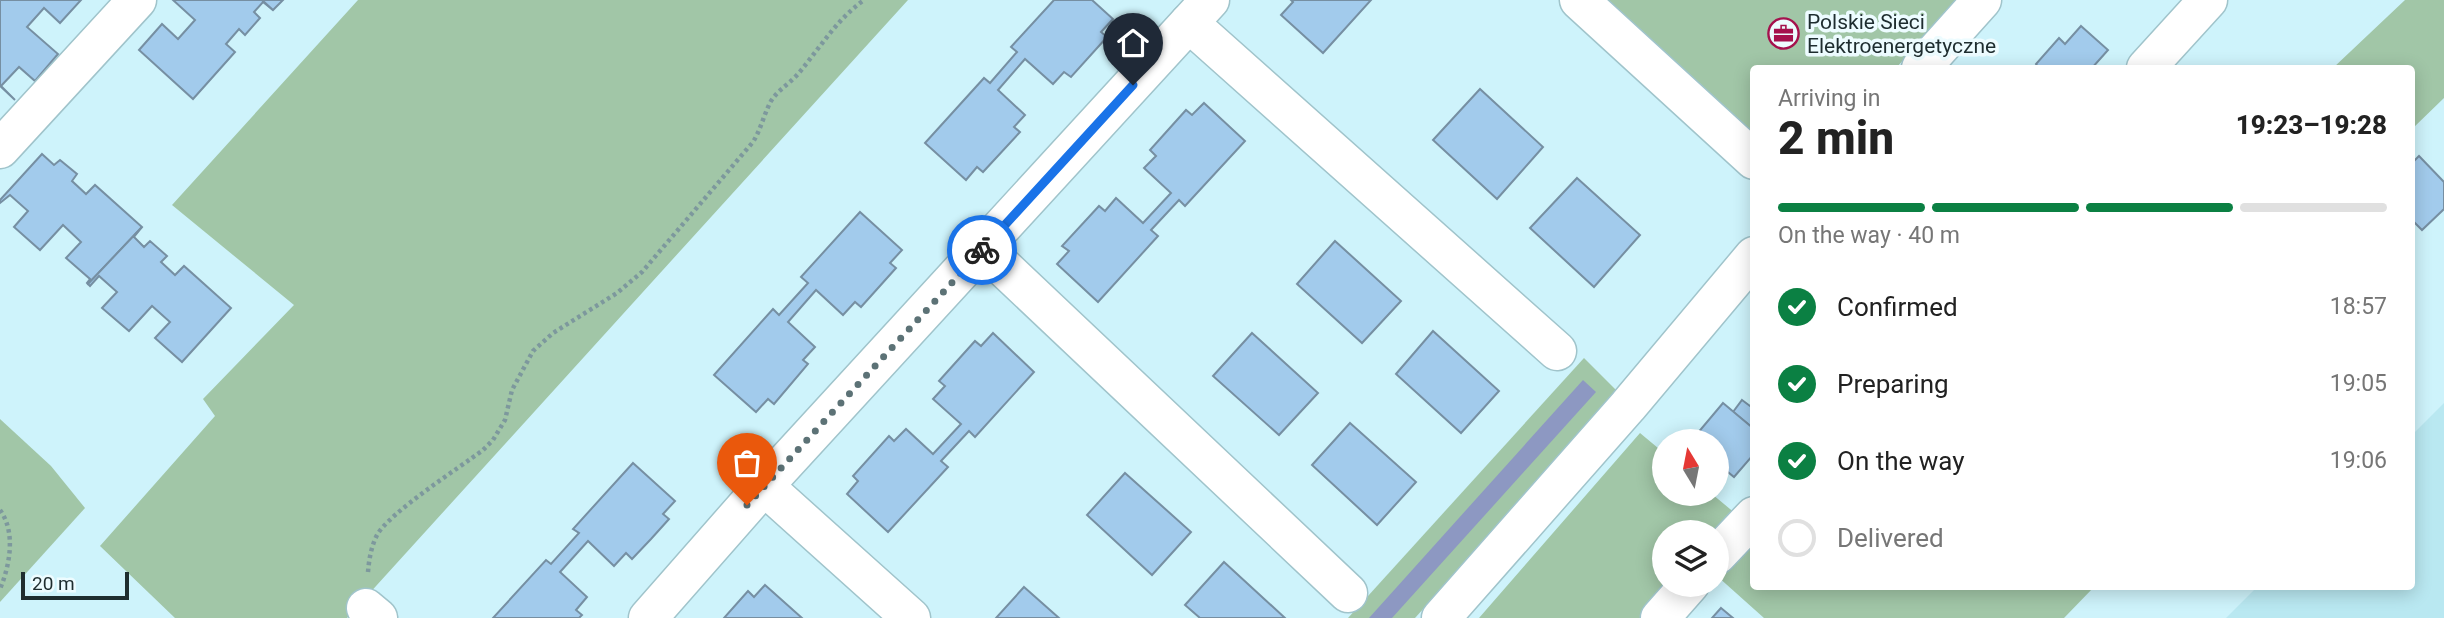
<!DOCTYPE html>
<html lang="en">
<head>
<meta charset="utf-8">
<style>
	body { margin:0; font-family:Roboto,sans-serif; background:#f6f6f6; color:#222; height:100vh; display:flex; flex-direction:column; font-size:26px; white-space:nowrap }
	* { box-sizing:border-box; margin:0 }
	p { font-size:23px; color:#767676 }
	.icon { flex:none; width:38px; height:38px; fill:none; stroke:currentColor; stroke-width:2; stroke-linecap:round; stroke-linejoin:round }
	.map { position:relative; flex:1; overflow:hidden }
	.drawer { position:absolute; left:1750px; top:65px; width:665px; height:525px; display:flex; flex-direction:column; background:#fff; border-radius:7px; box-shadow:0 4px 18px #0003 }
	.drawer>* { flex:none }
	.needle { width:46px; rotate:350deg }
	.tools { position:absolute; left:1652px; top:429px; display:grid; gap:14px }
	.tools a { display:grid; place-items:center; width:77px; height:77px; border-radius:50%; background:#fff; box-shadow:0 4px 18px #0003; font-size:35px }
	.scale { position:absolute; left:21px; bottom:18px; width:108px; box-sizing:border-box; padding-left:7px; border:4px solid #1e2d2f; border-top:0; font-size:19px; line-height:24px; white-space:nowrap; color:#1e2d2f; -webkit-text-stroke:5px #edfcff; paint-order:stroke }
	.pin { position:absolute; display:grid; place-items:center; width:60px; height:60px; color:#fff; margin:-72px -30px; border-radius:50% 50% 50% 0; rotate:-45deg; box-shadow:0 0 7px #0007 }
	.pin .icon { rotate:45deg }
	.courier { position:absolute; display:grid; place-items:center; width:70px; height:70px; margin:-35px; border:5px solid #1a73e8; border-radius:50%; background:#fff; color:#222; box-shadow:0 2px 9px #0007 }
	.headline em { font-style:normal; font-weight:800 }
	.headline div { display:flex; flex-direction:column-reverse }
	.headline { display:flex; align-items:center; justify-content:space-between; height:119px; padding:0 28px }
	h1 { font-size:46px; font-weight:800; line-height:52px }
	.bar { display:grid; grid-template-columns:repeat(4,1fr); gap:10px 7px; align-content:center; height:84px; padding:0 28px }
	.bar i { height:9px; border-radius:5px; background:#e0e0e0 }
	.bar .current { background:#0b8043 }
	.bar p { grid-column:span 4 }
	ol { padding:0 28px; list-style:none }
	li { display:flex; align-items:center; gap:21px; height:77px }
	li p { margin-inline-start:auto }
	li .icon { padding:7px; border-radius:50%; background:#0b8043; color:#fff; stroke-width:4 }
	li:last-child { color:#767676 }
	li i { width:38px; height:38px; border:4px solid #e0e0e0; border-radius:50% }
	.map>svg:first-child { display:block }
</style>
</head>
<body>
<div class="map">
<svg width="2444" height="618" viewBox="0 0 2444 618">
	<rect width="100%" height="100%" fill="#cef3fb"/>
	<path fill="#b9e8f1" d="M2444 403V618H2226L2258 586H2412V435Z"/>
	<g fill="#a1c6a7">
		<path d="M358 0H908L347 618H175L100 546 215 416 203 399 294 305 172 205Z"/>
		<path d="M1604 0H1958L1896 68H1754L1753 137Z"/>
		<path d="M2405 0H2444V98L2412 129V68H2333Z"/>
		<path d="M1584 358 1619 393 1415 618H1348Z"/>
		<path d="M0 419 51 466 85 508 0 602Z"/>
		<path d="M1640 433 1664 453V494H1712L1736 514 1717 532H1664V584L1643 618H1479Z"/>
		<path d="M1753 530 1754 586H2095L2064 618H1764L1717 576V571Z"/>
	</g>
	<path fill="#8d98c2" d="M1583 380 1596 392 1392 618H1369Z"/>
	<g fill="#a2cbec" stroke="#768fa2" stroke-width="2">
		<path d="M0 0H81L60 23 44 8 27 27 58 54 35 81 19 67 1 86 15 100 0 86Z"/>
		<path d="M173 0H262L273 10 263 2 254 12 260 18 245 35 239 29 226 44 235 52 193 99 139 50 162 24 178 39 195 20Z"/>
		<path d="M262 0H283L273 10Z"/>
		<path d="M1054 0H1092L1113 19 1101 32 1107 37 1071 77 1064 72 1053 84 1025 59 998 90 1025 115 1014 127 1020 132 983 172 977 167 966 180 925 143 984 78 990 83 1017 52 1011 47Z"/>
		<path d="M1291 0H1371L1323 53 1281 15 1293 2Z"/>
		<path d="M2081 26 2108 50 2092 68H2039L2036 64 2059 38 2065 44Z"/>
		<path d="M1480 89 1543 147 1497 199 1433 140Z"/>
		<path d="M1204 103 1245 141 1185 206 1179 200 1151 230 1158 236 1098 302 1057 264 1069 251 1062 246 1099 206 1105 211 1116 198 1143 223 1171 193 1144 168 1156 156 1150 150 1186 110 1192 115Z"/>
		<path d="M42 154 54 165 60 160 77 174 72 181 86 194 95 185 142 227 88 284 87 283 90 279 66 258 81 242 63 225 40 250 14 227 28 211 10 195 0 203V200Z"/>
		<path d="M2419 156 2444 182V209L2422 230 2412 220V163Z"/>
		<path d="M1577 178 1640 235 1594 287 1530 228Z"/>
		<path d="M860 212 902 250 890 263 896 268 861 307 855 302 843 315 816 290 788 322 815 347 803 360 808 364 774 404 768 399 756 412 714 375 773 309 779 315 808 283 801 277Z"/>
		<path d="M142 227 134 237 144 247 150 241 167 256 161 262 175 275 184 266 231 308 182 362 155 338 170 322 152 306 129 331 102 308 117 292 99 276 90 286 88 284Z"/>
		<path d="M1335 241 1401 301 1362 343 1297 284Z"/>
		<path d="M1433 331 1499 391 1461 433 1396 374Z"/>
		<path d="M993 333 1034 372 975 437 969 431 941 461 948 467 888 532 847 494 858 481 853 476 889 436 894 441 906 429 933 454 961 424 933 399 945 386 939 381 975 341 981 346Z"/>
		<path d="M1252 333 1318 393 1279 435 1213 376Z"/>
		<path d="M1742 400 1754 409V429L1733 412Z"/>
		<path d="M1723 403 1754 429V454L1734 477 1717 463V441H1691Z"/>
		<path d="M1350 423 1416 482 1377 525 1312 465Z"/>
		<path d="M633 463 675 501 663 514 669 519 651 539 632 559 626 553 614 566 588 541 560 572 587 597 576 610 582 615 579 618H493L546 560 551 564 579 533 573 529Z"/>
		<path d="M1125 473 1191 532 1152 575 1087 515Z"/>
		<path d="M1224 562 1285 618H1200L1185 605Z"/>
		<path d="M765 585 802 618H724L748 591 754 597Z"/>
		<path d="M1024 587 1059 618H996Z"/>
		<path d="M1721 608 1733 618H1712Z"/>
	</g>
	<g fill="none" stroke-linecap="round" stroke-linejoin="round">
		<defs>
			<g id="minor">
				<path d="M1579 0 1754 160"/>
				<path d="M1189 23 1557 351"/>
				<path d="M1921 68 1982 0"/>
				<path d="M2146 68 2208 0"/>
				<path d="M0 149 137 0"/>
				<path d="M983 248 1348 593"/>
				<path d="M764 486 911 618"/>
				<path d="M1717 555 1754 516"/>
				<path d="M366 608 378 618"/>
				<path d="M648 618 764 486 1210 0"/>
				<path d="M1441 618 1628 406 1754 256"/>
				<path d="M1660 618 1690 584"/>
			</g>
		</defs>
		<use href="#minor" stroke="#a0c4cb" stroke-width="41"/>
		<g stroke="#7d989d" stroke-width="4.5" stroke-dasharray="3.5 3.5" stroke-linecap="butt">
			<path d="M0 510C16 532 10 565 0 589"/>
			<path d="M368 572C369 560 371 547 377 535 390 512 459 468 483 450L493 440 505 420 512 390 533 351 553 333 617 293 642 272 753 142C761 129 764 114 771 101 778 90 789 84 798 74 820 48 836 20 864 0"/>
		</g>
		<use href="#minor" stroke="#fff" stroke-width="38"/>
	</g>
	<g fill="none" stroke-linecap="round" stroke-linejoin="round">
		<path stroke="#5c7276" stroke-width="7" stroke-dasharray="0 12.6" d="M747 505 982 250"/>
		<path stroke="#1a73e8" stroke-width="9" d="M982 250 1133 85"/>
	</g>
	<defs>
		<symbol id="office-ring" viewBox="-11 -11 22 22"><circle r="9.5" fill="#edfcff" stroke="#a5114d" stroke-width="1.5"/><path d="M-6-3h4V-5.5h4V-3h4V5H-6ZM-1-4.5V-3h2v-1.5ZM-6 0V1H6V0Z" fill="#a5114d"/></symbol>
	</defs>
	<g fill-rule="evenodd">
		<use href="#office-ring" x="1766" y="16" width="35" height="35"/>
	</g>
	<g text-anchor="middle" stroke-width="7" stroke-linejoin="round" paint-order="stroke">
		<g font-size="21" fill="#1e2d2f" stroke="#edfcff" text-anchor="start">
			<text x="1807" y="29">Polskie Sieci<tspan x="1807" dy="24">Elektroenergetyczne</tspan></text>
		</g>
	</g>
</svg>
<div class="tools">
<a><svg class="needle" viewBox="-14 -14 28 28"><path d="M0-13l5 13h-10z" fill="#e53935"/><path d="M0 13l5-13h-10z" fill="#767676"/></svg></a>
<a><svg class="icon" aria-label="layers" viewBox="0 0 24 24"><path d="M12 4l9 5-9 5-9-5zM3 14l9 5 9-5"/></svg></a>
</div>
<div class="scale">20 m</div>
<div class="pin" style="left:747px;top:505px;background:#ea580c"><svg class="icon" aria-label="bag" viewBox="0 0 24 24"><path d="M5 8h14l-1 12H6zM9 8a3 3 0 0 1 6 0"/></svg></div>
<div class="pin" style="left:1133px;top:85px;background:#1f2937"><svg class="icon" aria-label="home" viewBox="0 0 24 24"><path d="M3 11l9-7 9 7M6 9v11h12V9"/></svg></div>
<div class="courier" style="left:982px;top:250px"><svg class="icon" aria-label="bike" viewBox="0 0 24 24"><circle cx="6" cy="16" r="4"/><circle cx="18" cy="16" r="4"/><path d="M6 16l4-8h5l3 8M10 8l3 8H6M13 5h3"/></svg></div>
<section class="drawer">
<div class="headline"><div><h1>2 min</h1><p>Arriving in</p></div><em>19:23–19:28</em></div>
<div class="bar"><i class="current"></i><i class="current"></i><i class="current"></i><i></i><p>On the way · 40 m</p></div>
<ol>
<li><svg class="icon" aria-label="check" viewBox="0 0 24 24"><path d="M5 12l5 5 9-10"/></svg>Confirmed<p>18:57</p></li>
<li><svg class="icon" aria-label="check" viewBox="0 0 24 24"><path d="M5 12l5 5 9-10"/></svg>Preparing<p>19:05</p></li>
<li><svg class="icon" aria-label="check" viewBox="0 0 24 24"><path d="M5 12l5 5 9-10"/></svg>On the way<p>19:06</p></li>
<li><i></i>Delivered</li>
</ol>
</section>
</div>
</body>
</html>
